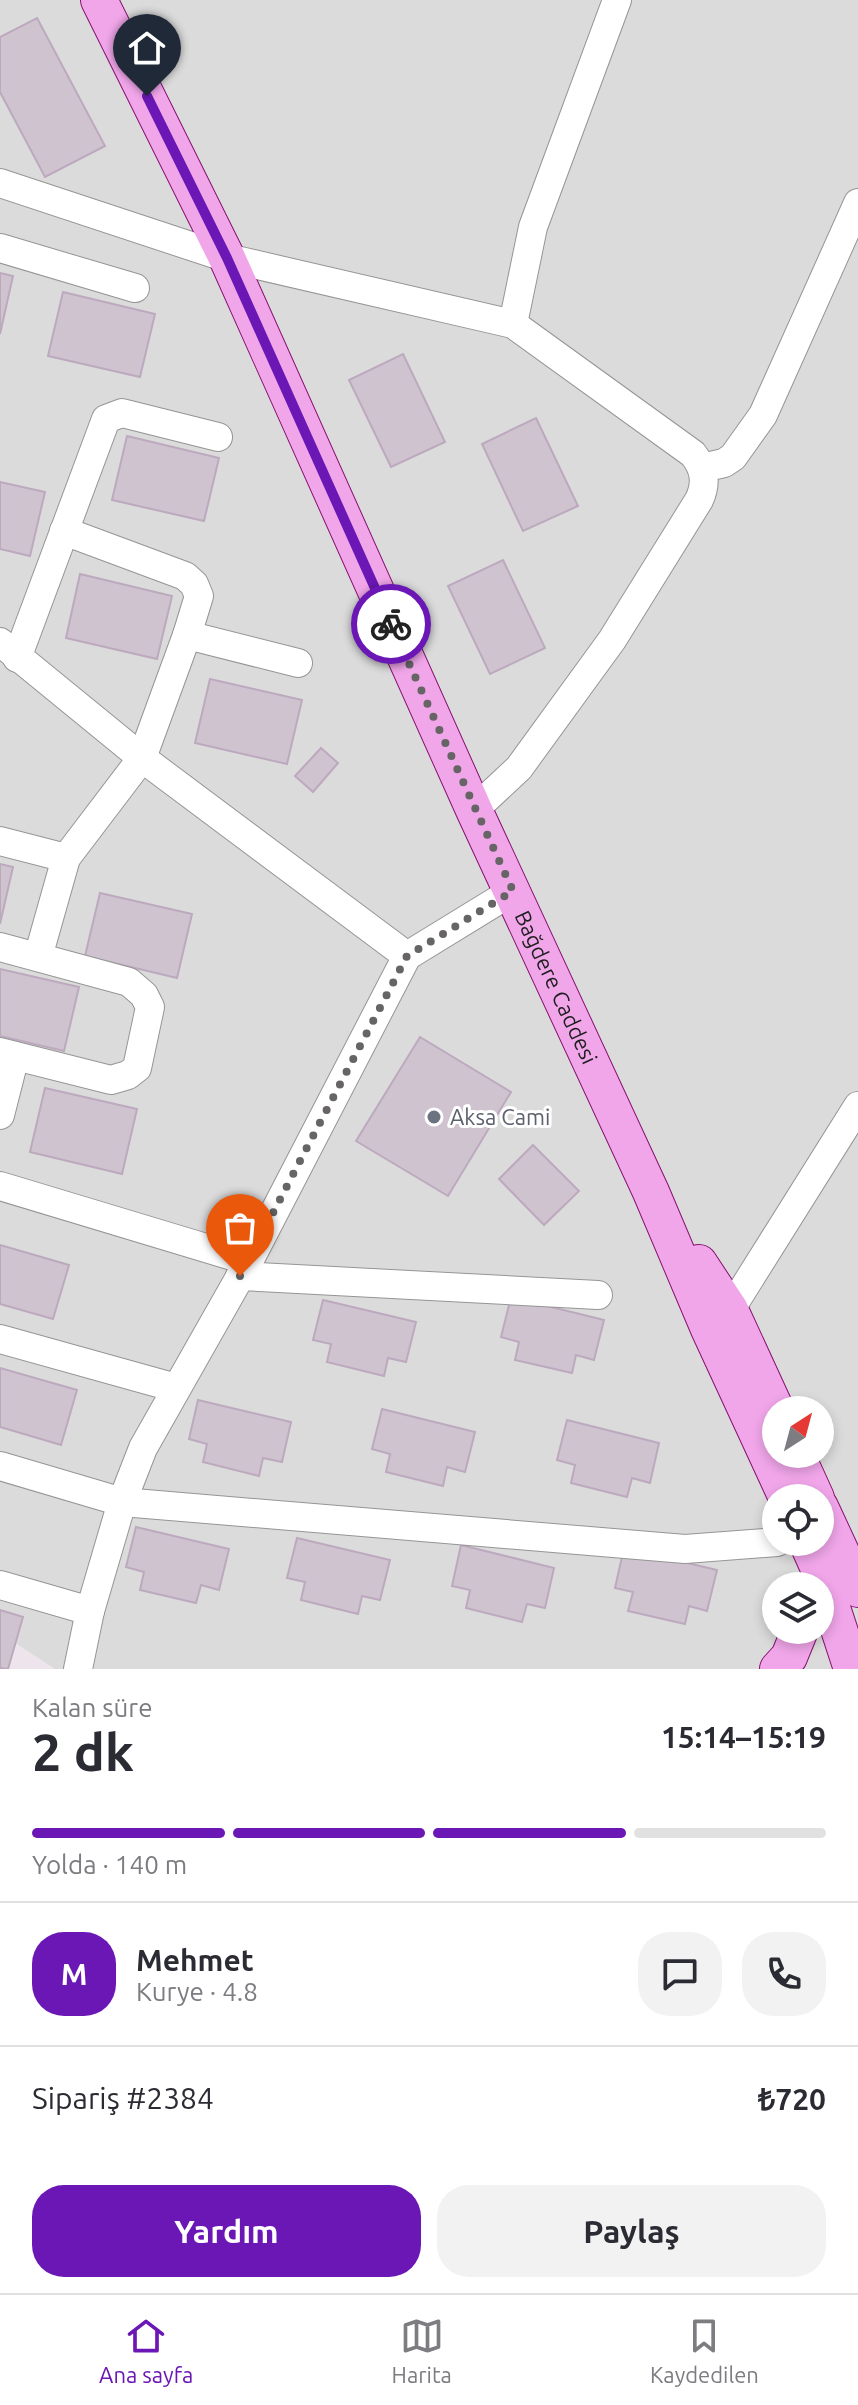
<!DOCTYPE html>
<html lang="tr">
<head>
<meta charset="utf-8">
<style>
	body { margin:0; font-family:Ubuntu,sans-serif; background:#f2f2f3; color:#2b2b33; height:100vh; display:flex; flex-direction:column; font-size:30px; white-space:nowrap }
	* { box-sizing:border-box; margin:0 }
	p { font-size:26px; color:#7c7c81 }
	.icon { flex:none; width:44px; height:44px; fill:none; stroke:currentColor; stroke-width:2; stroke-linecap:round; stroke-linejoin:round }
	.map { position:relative; height:1669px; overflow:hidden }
	.sheet { display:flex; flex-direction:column; background:#fff; flex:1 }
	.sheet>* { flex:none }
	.needle { width:52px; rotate:36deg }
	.tools { position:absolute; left:762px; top:1396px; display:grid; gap:16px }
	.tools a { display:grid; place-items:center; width:72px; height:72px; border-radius:50%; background:#fff; box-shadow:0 4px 12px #0003; font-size:40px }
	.pin { position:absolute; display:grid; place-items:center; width:68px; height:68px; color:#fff; margin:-82px -34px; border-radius:50% 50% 50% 0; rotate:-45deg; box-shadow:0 0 8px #0007 }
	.pin .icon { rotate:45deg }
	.courier { position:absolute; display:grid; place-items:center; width:80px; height:80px; margin:-40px; border:6px solid #6b17b5; border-radius:50%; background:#fff; color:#222; box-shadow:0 2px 10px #0007 }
	.head em { font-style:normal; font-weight:600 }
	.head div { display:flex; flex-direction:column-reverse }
	.head { display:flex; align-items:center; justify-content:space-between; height:136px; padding:0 32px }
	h1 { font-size:52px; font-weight:600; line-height:60px }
	.bar { display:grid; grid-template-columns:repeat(4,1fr); gap:12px 8px; align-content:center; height:96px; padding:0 32px }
	.bar i { height:10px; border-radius:6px; background:#e1e1e2 }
	.bar .selected { background:#6b17b5 }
	.bar p { grid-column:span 4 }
	.line { display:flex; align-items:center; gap:20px; padding:0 32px; border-top:2px solid #e1e1e2 }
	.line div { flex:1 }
	.round { display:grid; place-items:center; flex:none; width:84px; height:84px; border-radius:32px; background:#f2f2f3 }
	.primary-button { display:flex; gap:16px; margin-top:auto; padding:16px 32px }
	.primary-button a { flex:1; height:92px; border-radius:32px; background:#6b17b5; color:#fff; font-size:32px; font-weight:600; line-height:92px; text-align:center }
	.primary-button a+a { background:#f2f2f3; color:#2b2b33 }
	.tabs { display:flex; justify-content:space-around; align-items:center; height:112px; border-top:2px solid #e1e1e2; background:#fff; font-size:22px; color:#7c7c81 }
	.tabs a { display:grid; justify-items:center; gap:4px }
	.tabs .selected { color:#6b17b5 }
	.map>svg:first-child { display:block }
</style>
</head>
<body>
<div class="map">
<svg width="858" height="1669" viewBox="0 0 858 1669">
	<rect width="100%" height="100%" fill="#eee5ec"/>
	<path fill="#dbdbdc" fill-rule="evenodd" d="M0 0H858V1669H55L0 1633ZM776 1410H820V1454H776ZM776 1498H820V1542H776ZM776 1586H820V1630H776Z"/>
	<g fill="#cfc3d0" stroke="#bda9be" stroke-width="2">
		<path d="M37 18 105 146 45 177 0 92V37Z"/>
		<path d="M0 273 13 276 0 334Z"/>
		<path d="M63 292 155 314 140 377 48 356Z"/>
		<path d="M403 354 445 442 391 467 349 380Z"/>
		<path d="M536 418 578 506 523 531 482 444Z"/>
		<path d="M127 436 219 458 204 521 112 500Z"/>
		<path d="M0 482 45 492 30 556 0 549Z"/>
		<path d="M503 560 545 648 490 674 448 586Z"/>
		<path d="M80 574 172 596 157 659 66 638Z"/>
		<path d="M210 679 302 700 287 764 195 743Z"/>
		<path d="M321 748 338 763 313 792 295 776Z"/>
		<path d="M0 864 13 867 0 924Z"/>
		<path d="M100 893 192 914 177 978 85 956Z"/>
		<path d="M0 969 79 987 64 1051 0 1036Z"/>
		<path d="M420 1037 511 1092 448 1196 356 1141Z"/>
		<path d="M45 1088 137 1109 122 1174 30 1152Z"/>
		<path d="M533 1145 579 1191 544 1225 499 1179Z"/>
		<path d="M0 1245 69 1265 53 1319 0 1304Z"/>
		<path d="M511 1297 604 1320 594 1360 576 1355 572 1373 515 1360 519 1342 501 1337Z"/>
		<path d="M323 1300 416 1322 406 1362 388 1358 384 1376 327 1362 331 1344 313 1340Z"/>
		<path d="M0 1368 77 1390 61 1445 0 1427Z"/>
		<path d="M198 1400 291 1422 282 1462 263 1458 259 1476 203 1462 207 1444 189 1439Z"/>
		<path d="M382 1409 475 1432 465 1472 447 1467 443 1486 386 1472 390 1454 372 1449Z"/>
		<path d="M567 1420 659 1443 650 1483 632 1478 627 1497 571 1483 575 1465 557 1460Z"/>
		<path d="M136 1527 229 1549 219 1590 201 1585 196 1603 140 1590 144 1572 126 1567Z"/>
		<path d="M297 1538 390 1560 380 1600 362 1596 358 1614 301 1600 305 1582 287 1578Z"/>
		<path d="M461 1545 554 1568 545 1608 527 1604 522 1622 466 1608 470 1590 452 1586Z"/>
		<path d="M624 1548 717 1570 707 1611 689 1606 685 1624 628 1611 633 1592 615 1588Z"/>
		<path d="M0 1610 23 1617 8 1669 0 1668Z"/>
	</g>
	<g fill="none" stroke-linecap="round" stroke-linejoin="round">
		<defs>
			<g id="minor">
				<path d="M0 183 227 258 513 324 693 454C705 469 707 483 699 500L612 640 519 768 474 810"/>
				<path d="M0 248 135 288"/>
				<path d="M513 324 533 227 617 0"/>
				<path d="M702 468 724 463 733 457 763 415 858 203"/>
				<path d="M187 635 298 663"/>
				<path d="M0 642 142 758 407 956 513 891"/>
				<path d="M17 658 106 419 122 413 218 437"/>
				<path d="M0 841 66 858"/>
				<path d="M0 947 129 982 144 995 150 1007 137 1068 128 1075 111 1080 0 1052"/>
				<path d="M38 957 66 858 142 758 187 635 199 596 194 584 185 576 64 531"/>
				<path d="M0 1115 15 1056"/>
				<path d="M0 1186 249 1261"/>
				<path d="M240 1276 598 1295"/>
				<path d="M717 1322 730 1310 858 1106"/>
				<path d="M0 1339 176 1388"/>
				<path d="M0 1466 122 1502 685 1549 777 1542"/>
				<path d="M0 1585 90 1611"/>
				<path d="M78 1669 90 1611 122 1502 143 1448 249 1261 407 956"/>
			</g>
			<g id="major">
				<path id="s1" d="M99 0 227 258 474 810 651 1192 709 1329 787 1498"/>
				<path d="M699 1263 730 1310 776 1410"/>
				<path d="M796 1454 816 1498"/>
				<path d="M820 1507 858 1589"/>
				<path d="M807 1542 820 1571 852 1669"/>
				<path d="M778 1669 789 1657 800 1630"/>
			</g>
		</defs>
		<use href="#minor" stroke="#959595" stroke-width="30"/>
		<use href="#major" stroke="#87116f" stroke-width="38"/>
		<use href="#minor" stroke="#fff" stroke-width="28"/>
		<use href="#major" stroke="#f1a6ea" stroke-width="36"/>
	</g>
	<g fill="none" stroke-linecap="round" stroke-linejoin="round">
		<path stroke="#676466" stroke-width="8" stroke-dasharray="0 14.4" d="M240 1276 407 956 513 891 391 624"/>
		<path stroke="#6b17b5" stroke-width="10" d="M147 96 227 258 391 624"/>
	</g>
	<circle fill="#6b7280" stroke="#fff" stroke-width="3" cx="434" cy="1117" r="8"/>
	<g text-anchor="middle" stroke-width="6" stroke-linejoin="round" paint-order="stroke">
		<g font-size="22" fill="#1e1e1e" stroke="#fff">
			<text dy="8" stroke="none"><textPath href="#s1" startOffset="1088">Bağdere Caddesi</textPath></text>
		</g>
		<g font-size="22" fill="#5b616d" stroke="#fff" text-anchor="start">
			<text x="450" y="1125">Aksa Cami</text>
		</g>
	</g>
</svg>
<div class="tools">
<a><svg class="needle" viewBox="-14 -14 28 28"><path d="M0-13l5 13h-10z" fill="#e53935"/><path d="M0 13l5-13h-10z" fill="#7c7c81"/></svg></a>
<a><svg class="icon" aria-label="locate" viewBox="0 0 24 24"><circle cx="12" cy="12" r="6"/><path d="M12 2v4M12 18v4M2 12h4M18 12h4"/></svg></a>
<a><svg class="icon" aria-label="layers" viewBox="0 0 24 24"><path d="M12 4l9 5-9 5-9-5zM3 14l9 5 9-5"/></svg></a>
</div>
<div class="pin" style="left:240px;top:1276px;background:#ea580c"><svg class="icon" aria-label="bag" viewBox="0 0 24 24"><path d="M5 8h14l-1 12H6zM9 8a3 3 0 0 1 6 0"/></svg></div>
<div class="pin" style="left:147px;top:96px;background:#1f2937"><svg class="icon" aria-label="home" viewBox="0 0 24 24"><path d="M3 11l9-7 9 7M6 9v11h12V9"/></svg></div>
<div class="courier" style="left:391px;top:624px"><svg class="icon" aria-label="bike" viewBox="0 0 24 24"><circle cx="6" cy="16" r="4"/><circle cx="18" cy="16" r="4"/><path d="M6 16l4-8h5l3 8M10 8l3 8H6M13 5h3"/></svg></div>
</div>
<section class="sheet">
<div class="head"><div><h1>2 dk</h1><p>Kalan süre</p></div><em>15:14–15:19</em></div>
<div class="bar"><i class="selected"></i><i class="selected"></i><i class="selected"></i><i></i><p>Yolda · 140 m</p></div>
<div class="line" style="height:144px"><b class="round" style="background:#6b17b5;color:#fff">M</b><div><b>Mehmet</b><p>Kurye · 4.8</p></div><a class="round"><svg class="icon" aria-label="chat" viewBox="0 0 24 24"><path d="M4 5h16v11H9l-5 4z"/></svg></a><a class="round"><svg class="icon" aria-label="phone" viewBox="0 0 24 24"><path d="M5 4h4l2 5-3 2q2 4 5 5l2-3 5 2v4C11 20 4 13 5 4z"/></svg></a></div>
<div class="line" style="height:104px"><div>Sipariş #2384</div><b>₺720</b></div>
<div class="primary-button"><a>Yardım</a><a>Paylaş</a></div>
</section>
<nav class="tabs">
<a class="selected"><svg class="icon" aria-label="home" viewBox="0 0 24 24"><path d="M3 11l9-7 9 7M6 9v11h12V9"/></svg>Ana sayfa</a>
<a><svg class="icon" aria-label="map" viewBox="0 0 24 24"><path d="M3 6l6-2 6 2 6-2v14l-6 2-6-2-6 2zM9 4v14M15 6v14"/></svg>Harita</a>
<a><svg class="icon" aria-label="saved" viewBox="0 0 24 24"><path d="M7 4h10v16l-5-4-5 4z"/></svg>Kaydedilen</a>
</nav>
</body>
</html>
